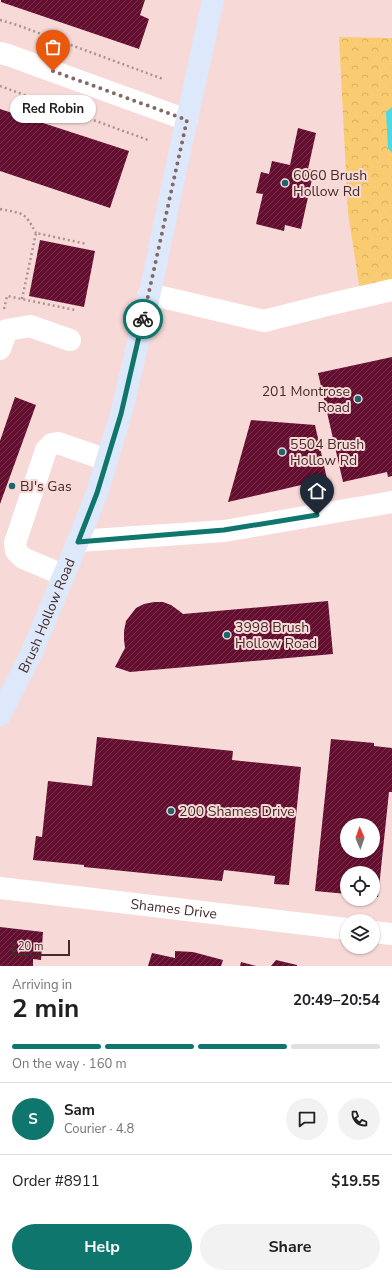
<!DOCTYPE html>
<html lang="en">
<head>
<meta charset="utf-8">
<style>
	body { margin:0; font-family:"Nunito Sans",sans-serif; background:#f2f2f2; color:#202124; height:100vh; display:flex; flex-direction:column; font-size:15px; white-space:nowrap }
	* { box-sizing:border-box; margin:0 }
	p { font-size:13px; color:#757577 }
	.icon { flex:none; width:22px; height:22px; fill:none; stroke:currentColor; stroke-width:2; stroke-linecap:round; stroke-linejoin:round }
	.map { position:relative; height:966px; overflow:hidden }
	.sheet { display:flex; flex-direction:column; background:#fff; flex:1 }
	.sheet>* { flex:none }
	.needle { width:26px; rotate:358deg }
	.buttons { position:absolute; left:340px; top:818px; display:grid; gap:8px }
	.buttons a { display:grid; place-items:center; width:40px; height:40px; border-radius:50%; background:#fff; box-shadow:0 1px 3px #0004; font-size:20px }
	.scale { position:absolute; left:12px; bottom:10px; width:58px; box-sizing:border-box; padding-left:4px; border:2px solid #442a29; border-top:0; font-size:11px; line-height:14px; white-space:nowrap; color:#442a29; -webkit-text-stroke:3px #f7dad8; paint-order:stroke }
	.pin { position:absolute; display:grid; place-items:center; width:34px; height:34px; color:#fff; margin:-41px -17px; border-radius:50% 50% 50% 0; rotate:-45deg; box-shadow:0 0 4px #0007 }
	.pin .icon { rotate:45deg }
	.courier { position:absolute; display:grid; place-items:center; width:40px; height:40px; margin:-20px; border:3px solid #0f766e; border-radius:50%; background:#fff; color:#222; box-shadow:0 1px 5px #0007 }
	.bubble { position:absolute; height:28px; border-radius:14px; background:#fff; box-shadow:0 1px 3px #0004; font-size:13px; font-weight:700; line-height:28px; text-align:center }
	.summary em { font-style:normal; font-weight:700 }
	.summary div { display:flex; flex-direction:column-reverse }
	.summary { display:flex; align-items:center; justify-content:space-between; height:68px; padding:0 12px }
	h1 { font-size:26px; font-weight:700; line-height:30px }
	.bar { display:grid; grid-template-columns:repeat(4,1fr); gap:6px 4px; align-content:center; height:48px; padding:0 12px }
	.bar i { height:5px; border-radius:3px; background:#e0e0e0 }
	.bar .selected { background:#0f766e }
	.bar p { grid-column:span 4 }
	.line { display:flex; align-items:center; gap:10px; padding:0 12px; border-top:1px solid #e0e0e0 }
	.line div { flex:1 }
	.round { display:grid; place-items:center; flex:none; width:42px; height:42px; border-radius:21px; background:#f2f2f2 }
	.button { display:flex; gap:8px; margin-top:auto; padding:8px 12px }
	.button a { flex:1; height:46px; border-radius:24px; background:#0f766e; color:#fff; font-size:16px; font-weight:700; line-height:46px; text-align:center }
	.button a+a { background:#f2f2f2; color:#202124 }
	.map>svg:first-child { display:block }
</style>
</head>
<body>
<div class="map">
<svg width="392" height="966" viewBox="0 0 392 966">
	<defs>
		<pattern id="forest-crowns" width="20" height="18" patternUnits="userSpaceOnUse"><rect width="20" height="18" fill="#facc71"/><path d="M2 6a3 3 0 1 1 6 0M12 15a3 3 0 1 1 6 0" fill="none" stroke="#d8af62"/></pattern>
		<pattern id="building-hatch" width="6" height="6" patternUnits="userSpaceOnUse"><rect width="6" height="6" fill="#640e30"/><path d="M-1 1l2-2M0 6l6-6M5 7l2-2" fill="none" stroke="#78314d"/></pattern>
	</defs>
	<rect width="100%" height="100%" fill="#f7dad8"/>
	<path fill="url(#forest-crowns)" d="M339 37 392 38V290L361 297 348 213Z"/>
	<path fill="#4bd9e6" d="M392 107V153L388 148 386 112Z"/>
	<g fill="url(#building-hatch)" fill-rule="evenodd">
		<path d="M1 0H145L140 15 149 19 139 49 1 2Z"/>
		<path d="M0 109 129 151 110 208 0 171Z"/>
		<path d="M298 128 316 133 308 169 314 170 301 229 285 225 284 231 256 224 263 194 256 193 261 172 269 174 272 161 290 165Z"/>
		<path d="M40 240 95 251 84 307 29 296Z"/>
		<path d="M392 357V476L388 477 387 472 343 482 318 373Z"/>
		<path d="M15 397 36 405 0 504V441Z"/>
		<path d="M251 420 315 425 327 479 228 502Z"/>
		<path d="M328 601 333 654 130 672 115 667 125 648 124 640V631L126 621 136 608 144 604 154 602H163L171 605 178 610 183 614Z"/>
		<path d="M97 737 233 751 232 760 301 767 289 885 274 884 275 876 224 870 222 881 84 867V865L33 860 36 836 42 837 48 781 92 786Z"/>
		<path d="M331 739 374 743V746L392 748V792H389L378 897H373V873H347V894L315 891ZM347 825H373V851H347Z"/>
		<path d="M0 927 43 932 41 960 33 959V966H0Z"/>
		<path d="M175 951 193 952 223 960 221 966H148L152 953 175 958Z"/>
		<path d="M276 960 297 965V966H271Z"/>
		<path d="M241 962 256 966H240Z"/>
	</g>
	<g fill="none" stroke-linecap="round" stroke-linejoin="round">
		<g stroke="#ae9291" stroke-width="2.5" stroke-dasharray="2 3" stroke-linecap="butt">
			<path d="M0 20 17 25 163 79"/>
			<path d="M0 86 148 140"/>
			<path d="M0 209C24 214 24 211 36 233"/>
			<path d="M22 299 36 233 87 244"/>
			<path d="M4 309 7 296 75 310"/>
		</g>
		<g stroke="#fff" stroke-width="22">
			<path d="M0 53 8 55 187 120"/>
			<path d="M149 294 264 321 327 305 392 290"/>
			<path d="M0 349 7 330 30 326 70 340"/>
			<path d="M78 541 224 531 392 502"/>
			<path d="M63 575 23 558 16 551 15 543 46 450 52 444 58 443 107 460"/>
			<path id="s1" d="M0 888 347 929"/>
			<path d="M373 932 392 934"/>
		</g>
		<path stroke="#dde8fa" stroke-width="22" id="s2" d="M0 715 32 652 78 541 97 493 121 414 153 279 168 206 213 0"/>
	</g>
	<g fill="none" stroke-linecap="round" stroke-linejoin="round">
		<path stroke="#836866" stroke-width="4" stroke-dasharray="0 7.2" d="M53 71 187 120 143 319"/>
		<path stroke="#0f766e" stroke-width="5" d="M143 319 121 414 97 493 78 542 224 530 317 515"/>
	</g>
	<g fill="#19666d" stroke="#f7dad8" stroke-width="1.5">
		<circle cx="285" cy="183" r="4"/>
		<circle cx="358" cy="399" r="4"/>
		<circle cx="282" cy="452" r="4"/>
		<circle cx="12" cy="486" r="4"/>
		<circle cx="227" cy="635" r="4"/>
		<circle cx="171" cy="811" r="4"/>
	</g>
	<g text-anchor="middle" stroke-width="4" stroke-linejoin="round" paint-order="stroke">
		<g font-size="14" fill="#442a29" stroke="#f7dad8" text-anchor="start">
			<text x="293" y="180">6060 Brush<tspan x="293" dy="16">Hollow Rd</tspan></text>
			<text x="350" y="396" text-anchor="end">201 Montrose<tspan x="350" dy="16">Road</tspan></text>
			<text x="290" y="449">5504 Brush<tspan x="290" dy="16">Hollow Rd</tspan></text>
			<text x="20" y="491">BJ's Gas</text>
			<text x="235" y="632">3998 Brush<tspan x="235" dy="16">Hollow Road</tspan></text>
			<text x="179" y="816">200 Shames Drive</text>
		</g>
		<g font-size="14" fill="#442a29" stroke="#f7dad8">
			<text dy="5" stroke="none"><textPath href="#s2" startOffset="110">Brush Hollow Road</textPath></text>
			<text dy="5" stroke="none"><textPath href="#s1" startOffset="175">Shames Drive</textPath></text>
		</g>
	</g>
</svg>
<div class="buttons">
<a><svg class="needle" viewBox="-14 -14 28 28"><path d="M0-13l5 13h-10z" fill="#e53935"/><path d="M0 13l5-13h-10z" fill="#757577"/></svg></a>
<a><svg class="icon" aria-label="locate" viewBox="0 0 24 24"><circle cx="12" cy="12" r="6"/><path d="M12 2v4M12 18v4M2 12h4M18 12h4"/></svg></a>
<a><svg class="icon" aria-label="layers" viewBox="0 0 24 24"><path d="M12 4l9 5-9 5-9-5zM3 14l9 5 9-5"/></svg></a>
</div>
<div class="scale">20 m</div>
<div class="pin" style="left:53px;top:71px;background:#ea580c"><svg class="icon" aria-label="bag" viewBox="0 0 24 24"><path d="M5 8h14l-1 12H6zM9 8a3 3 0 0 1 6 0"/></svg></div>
<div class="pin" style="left:317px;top:515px;background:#1f2937"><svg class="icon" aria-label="home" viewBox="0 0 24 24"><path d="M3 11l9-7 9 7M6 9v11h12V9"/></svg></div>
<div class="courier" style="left:143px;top:319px"><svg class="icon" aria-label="bike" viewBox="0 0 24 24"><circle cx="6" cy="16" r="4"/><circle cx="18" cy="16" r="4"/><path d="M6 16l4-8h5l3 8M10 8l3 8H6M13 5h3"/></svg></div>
<div class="bubble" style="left:10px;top:95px;width:86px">Red Robin</div>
</div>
<section class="sheet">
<div class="summary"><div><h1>2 min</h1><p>Arriving in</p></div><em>20:49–20:54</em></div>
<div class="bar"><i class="selected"></i><i class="selected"></i><i class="selected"></i><i></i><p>On the way · 160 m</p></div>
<div class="line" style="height:72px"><b class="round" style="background:#0f766e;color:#fff">S</b><div><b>Sam</b><p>Courier · 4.8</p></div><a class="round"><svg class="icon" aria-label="chat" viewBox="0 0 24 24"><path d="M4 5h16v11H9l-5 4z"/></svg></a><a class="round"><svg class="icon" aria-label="phone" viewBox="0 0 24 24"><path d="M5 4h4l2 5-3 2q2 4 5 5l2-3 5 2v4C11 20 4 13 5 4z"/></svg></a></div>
<div class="line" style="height:52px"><div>Order #8911</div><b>$19.55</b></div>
<div class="button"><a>Help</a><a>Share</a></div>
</section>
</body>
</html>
